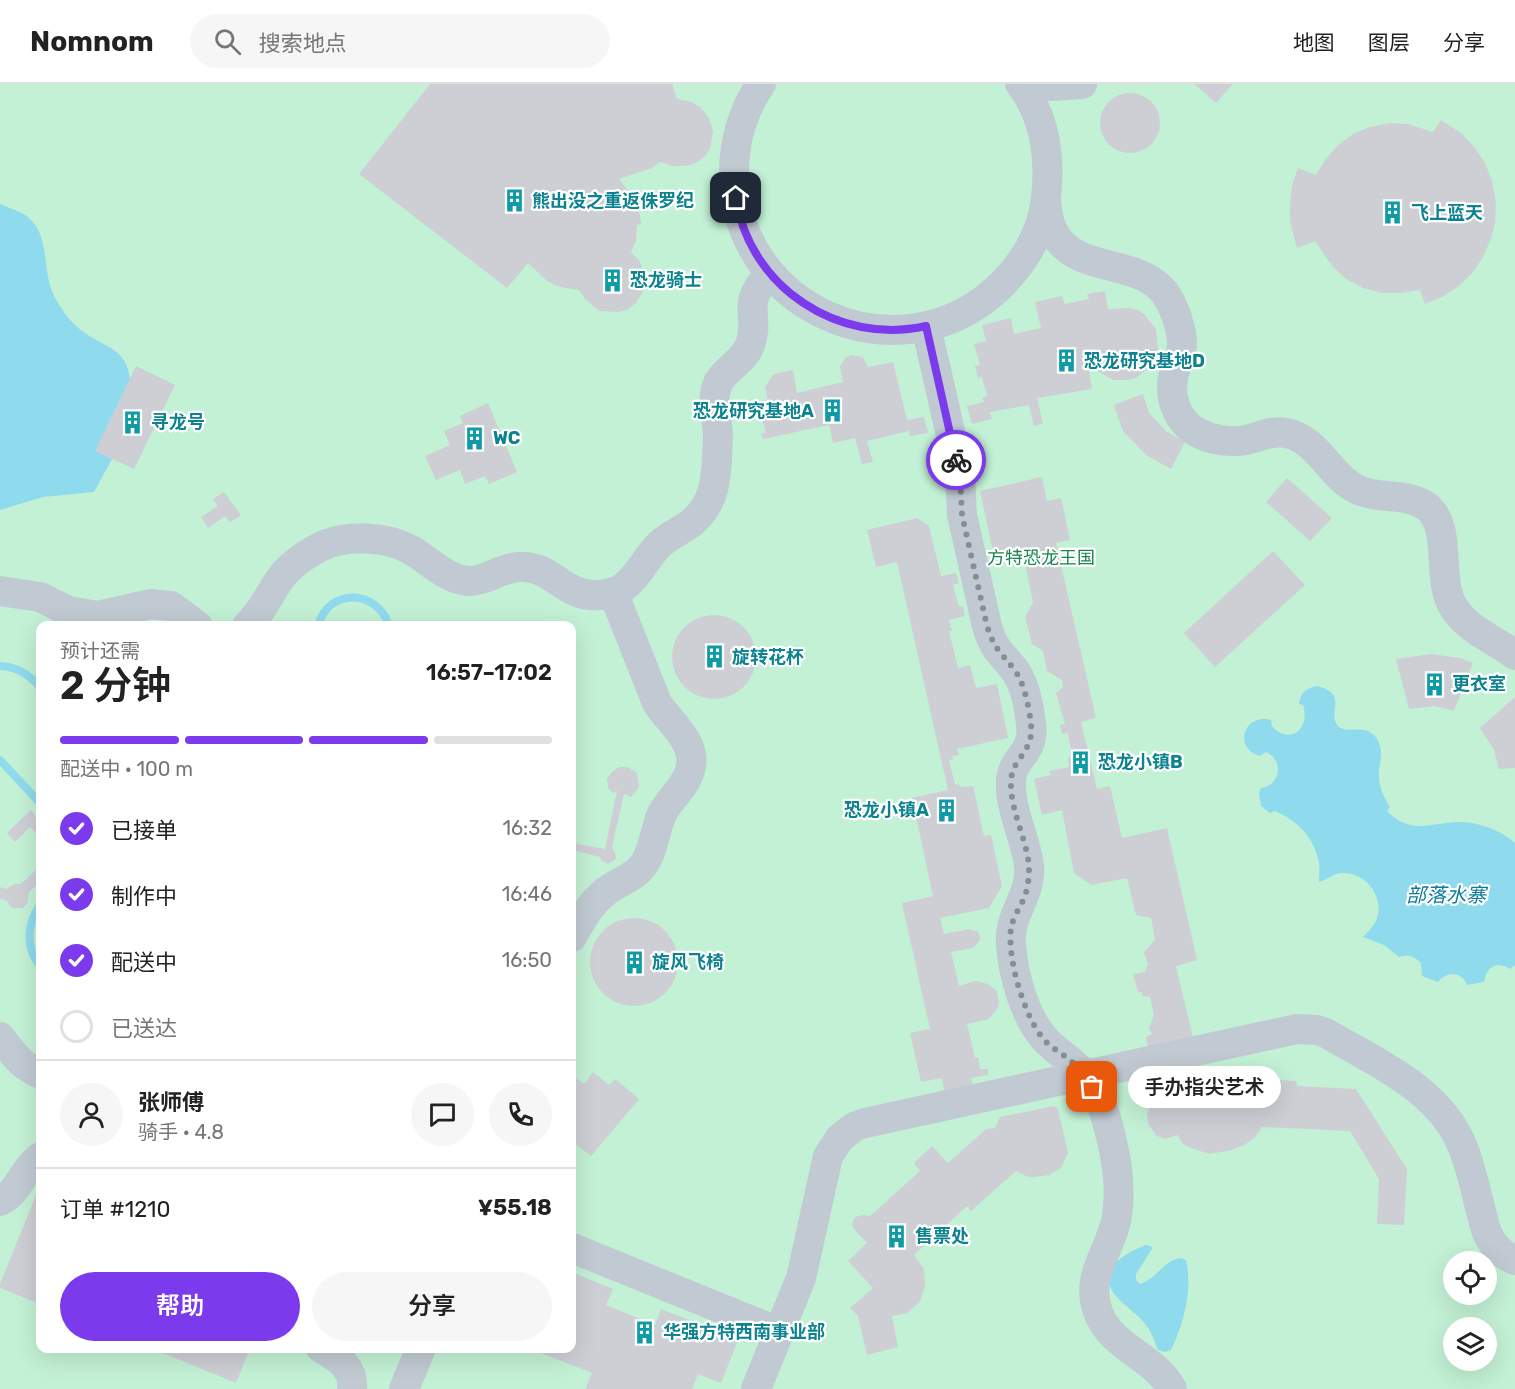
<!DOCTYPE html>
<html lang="zh">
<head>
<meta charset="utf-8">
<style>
	body { margin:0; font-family:Rubik,"Noto Sans SC",sans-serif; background:#f6f6f6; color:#222; height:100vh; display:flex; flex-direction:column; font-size:22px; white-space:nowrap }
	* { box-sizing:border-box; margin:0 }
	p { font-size:20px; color:#767676 }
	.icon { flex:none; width:33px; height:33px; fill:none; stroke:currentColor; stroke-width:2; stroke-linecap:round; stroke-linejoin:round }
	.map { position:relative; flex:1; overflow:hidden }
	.drawer { position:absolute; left:36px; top:537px; width:540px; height:732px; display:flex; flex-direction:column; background:#fff; border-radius:12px; box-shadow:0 6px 24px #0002 }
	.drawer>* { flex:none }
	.buttons { position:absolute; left:1443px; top:1167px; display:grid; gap:12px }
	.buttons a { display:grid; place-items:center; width:54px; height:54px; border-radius:50%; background:#fff; box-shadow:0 6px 24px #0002; font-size:30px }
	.pin { position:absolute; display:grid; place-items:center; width:51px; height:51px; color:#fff; margin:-26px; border-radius:12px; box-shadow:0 3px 9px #0006 }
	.courier { position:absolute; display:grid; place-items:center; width:60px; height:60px; margin:-30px; border:4px solid #7c3aed; border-radius:50%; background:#fff; color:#222; box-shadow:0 2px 8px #0007 }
	.bubble { position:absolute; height:42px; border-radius:21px; background:#fff; box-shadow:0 6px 24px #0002; font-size:20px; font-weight:600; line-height:42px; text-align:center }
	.headline em { font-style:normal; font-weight:600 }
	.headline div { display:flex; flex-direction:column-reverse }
	.headline { display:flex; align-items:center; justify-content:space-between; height:102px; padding:0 24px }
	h1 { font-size:39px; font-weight:600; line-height:45px }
	.bar { display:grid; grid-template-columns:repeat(4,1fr); gap:9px 6px; align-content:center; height:72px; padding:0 24px }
	.bar i { height:8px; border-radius:4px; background:#e0e0e0 }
	.bar .current { background:#7c3aed }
	.bar p { grid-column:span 4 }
	.line { display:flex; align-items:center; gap:15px; padding:0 24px; border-top:2px solid #e0e0e0 }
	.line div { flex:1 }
	.round { display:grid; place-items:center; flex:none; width:63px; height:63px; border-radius:32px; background:#f6f6f6 }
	ol { padding:0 24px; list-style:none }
	li { display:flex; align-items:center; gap:18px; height:66px }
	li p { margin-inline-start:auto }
	li .icon { padding:6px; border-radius:50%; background:#7c3aed; color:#fff; stroke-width:4 }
	li:last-child { color:#767676 }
	li i { width:33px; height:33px; border:3px solid #e0e0e0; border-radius:50% }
	.cta { display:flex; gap:12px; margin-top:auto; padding:12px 24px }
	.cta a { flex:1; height:69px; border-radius:36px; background:#7c3aed; color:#fff; font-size:24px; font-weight:600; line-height:69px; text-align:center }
	.cta a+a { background:#f6f6f6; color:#222 }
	header { display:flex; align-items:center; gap:36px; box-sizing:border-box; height:84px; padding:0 30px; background:#fff; border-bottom:2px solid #e0e0e0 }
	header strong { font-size:28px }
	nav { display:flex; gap:33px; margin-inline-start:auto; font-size:21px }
	.search { width:420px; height:54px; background:#f6f6f6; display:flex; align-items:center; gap:15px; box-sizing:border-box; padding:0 21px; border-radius:33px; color:#767676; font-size:22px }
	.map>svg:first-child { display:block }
</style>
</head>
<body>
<header>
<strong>Nomnom</strong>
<div class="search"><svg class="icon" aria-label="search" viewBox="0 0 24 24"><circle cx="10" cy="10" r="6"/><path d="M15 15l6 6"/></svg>搜索地点</div>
<nav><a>地图</a><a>图层</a><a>分享</a></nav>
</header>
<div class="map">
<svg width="1515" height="1305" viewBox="0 0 1515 1305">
	<rect width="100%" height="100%" fill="#f5f3f3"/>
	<path fill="#c3f1d5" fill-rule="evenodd" d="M0 0H1515V1305H0ZM40 542H572V1264H40ZM1454 1178H1486V1210H1454ZM1454 1244H1486V1276H1454Z"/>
	<g fill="#90daee">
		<path d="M0 120C7 123 15 126 22 129 50 145 42 178 51 204 53 211 58 219 62 225 68 235 78 245 88 251 110 265 126 266 130 295L112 375 94 408 43 413 0 426Z"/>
		<path d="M1317 602C1350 610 1326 629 1338 642 1348 652 1369 636 1379 659 1383 669 1380 678 1379 687 1378 701 1383 712 1390 723L1387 727C1410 751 1430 739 1458 738 1478 738 1499 745 1515 759V881L1510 885C1497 876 1486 883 1484 898L1467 901C1461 887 1447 887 1438 898L1422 892 1421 879C1414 872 1409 870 1399 873L1384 861 1363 853C1367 849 1372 844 1375 839 1387 816 1367 787 1341 789 1333 790 1327 796 1319 798 1319 792 1320 785 1319 779 1314 753 1298 737 1275 727L1270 729 1261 722 1259 710 1261 704C1281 701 1284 676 1266 668L1260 672C1233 665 1243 629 1271 636L1272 642C1289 662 1311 645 1303 621L1299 620C1300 608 1307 604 1317 602Z"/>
		<path d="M1146 1161 1151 1162 1152 1165 1136 1190V1196L1140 1200C1159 1194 1169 1168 1186 1176 1193 1204 1184 1239 1171 1266L1165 1268 1158 1266C1155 1259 1153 1251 1148 1244 1140 1231 1125 1223 1115 1211 1095 1185 1127 1168 1146 1161Z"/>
	</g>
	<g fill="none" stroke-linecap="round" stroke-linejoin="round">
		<g stroke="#90daee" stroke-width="8">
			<path d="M318 542C328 503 378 505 389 542"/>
			<path d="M0 582C18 583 28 590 40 603"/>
			<path d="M0 676 40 719"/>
			<path d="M40 821C27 839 25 864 40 882"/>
		</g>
	</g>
	<g fill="#cdcfd5">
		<path d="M430 0H672L677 15 692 18 700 23 709 34 713 47 710 65 704 73 694 80 684 82H672L660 78 652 84 619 95 632 112 640 131 641 140 637 141 636 157 631 168 639 176 646 193 645 204 636 219 627 226 618 228 599 227 585 215 579 206 560 203 547 197 528 179 507 204 359 90Z"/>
		<path d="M1194 0H1233L1216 19Z"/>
		<circle cx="1130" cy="39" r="30"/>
		<path d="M1441 36 1461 49 1475 64 1485 79 1492 97 1496 119 1495 140 1490 157 1482 175 1472 189 1459 202 1444 212 1425 220 1420 206 1401 209H1382L1363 204 1346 195 1332 182 1315 157 1297 164 1290 138V119L1292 101 1298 84 1316 91 1325 76 1337 62 1353 50 1370 43 1389 39 1408 40 1433 48Z"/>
		<path d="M1105 207 1108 225 1129 224 1138 226 1144 230 1156 245 1158 265 1151 282 1136 294 1127 296H1113L1096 286 1089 287 1092 305 1037 314 1043 340 1034 342 1029 321 990 328 992 335 972 340 967 322 984 318 982 314 987 312 982 293 978 294 975 282 980 281 974 260 986 257 982 241 1011 234 1014 250 1041 244 1035 218 1062 212 1065 220 1089 215 1087 210Z"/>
		<path d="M851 271 863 273 868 283 893 278 907 336 924 333 928 349 910 352 909 347 867 357 873 378 862 380 855 354 833 359 829 341 763 355 761 350 766 349 758 321 768 318 765 303 774 290 793 286 797 309 843 298 840 282 846 273Z"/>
		<path d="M136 282 175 301 134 385 95 367Z"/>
		<path d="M1143 310 1149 329 1166 347 1185 358 1171 385 1146 371 1123 347 1114 321Z"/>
		<path d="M488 319 517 388 489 400 485 392 465 400 460 386 436 396 425 372 450 361 444 347 463 339 460 332Z"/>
		<path d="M1042 393 1047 417 1061 414 1070 456 1056 459 1096 634 1081 638 1097 705 1110 702 1122 754 1167 744 1197 876 1176 882 1194 958 1149 968 1146 953 1152 950 1149 944 1154 931 1150 913 1142 912V908H1138L1133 890 1145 888 1148 880 1144 868 1155 856 1151 834 1136 831 1127 794 1091 801 1074 789 1062 726 1042 731 1034 695 1051 691 1049 687 1069 683 1068 674 1072 673 1068 649 1062 650 1060 641 1065 640 1056 609 1063 603 1062 596 1047 587 1043 567 1032 560 1025 533 1033 518 1022 466 994 472 980 407Z"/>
		<path d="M1287 394 1332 434 1310 457 1266 418Z"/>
		<path d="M224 408 241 431 230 438 225 432 208 444 201 433 218 422 213 415Z"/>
		<path d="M917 434 929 442 941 492 956 489 959 499 953 501 959 523 963 522 965 532 949 536 952 547H949L958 584 970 581 976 604 997 600 1008 654 957 665 959 671 952 672 953 675 949 676 955 701 959 700 960 703 973 702 984 752 991 751 1002 802 989 824 940 834 944 850 969 845 978 848 980 852V856L973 864 951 868 959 902 975 897 988 900 997 907 999 919 997 925 989 935 967 940 975 974 978 973 980 985H988V991L971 994 974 1005 945 1011 942 994 921 998 910 949 930 945 902 819 933 812 912 714 948 706 897 478 876 483 867 446Z"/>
		<path d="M1273 467 1305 501 1215 583 1184 549Z"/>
		<circle cx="714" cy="573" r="42"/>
		<path d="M1431 570 1460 574 1473 579 1454 627 1435 622 1409 625 1396 575Z"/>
		<path d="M1515 613V684L1499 685 1494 666 1480 644Z"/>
		<path d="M619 683H628L637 689 639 703 631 713 624 710 612 763 616 772 615 776 608 780 602 777 600 773 572 766V759L605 765 617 706 613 709 608 704 607 695 612 688Z"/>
		<path d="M31 726 40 736V753L30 743 15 758 7 749Z"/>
		<path d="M40 782V798L29 808 27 820 23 824H12L6 816 0 815V803L6 805 14 800H21Z"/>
		<circle cx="634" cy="878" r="44"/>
		<path d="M593 988 609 1001 615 995 639 1015 591 1072 572 1057V991L584 1000Z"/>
		<path d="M1264 995 1296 997 1297 1002 1356 1005 1407 1085 1404 1141 1377 1140 1379 1095 1350 1047 1262 1043 1255 1053 1246 1060 1232 1066 1209 1070 1188 1063 1182 1059 1178 1051 1165 1055 1157 1052 1148 1040 1147 1032 1149 1025 1154 1018 1161 1014H1174L1185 1021 1263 1004Z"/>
		<path d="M1054 1022 1058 1025 1068 1069 1061 1084 1049 1091 1034 1093H1028L1016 1087 971 1127 967 1122 914 1171 924 1185 925 1202 920 1217 914 1223 907 1229 892 1232 898 1263 867 1271 858 1232 850 1224 873 1204 848 1177 867 1159 854 1145 852 1140 855 1133 863 1131 870 1132 920 1087 914 1079 932 1062 948 1079 986 1045 995 1044 1000 1033Z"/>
		<path d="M40 1101V1220L0 1204V1200Z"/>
		<path d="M572 1188 613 1205 606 1221 655 1241 661 1225 738 1256 721 1299 698 1290 692 1305H585L592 1289 531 1265 572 1264Z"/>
		<path d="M151 1264H250L236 1299Z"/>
	</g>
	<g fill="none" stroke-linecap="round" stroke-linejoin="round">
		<g stroke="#c1cad2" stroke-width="30">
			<path d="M761 0C743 26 734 58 734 89 734 224 896 296 996 206 1020 184 1040 154 1045 121 1051 80 1047 34 1020 0"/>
			<path d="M1042 0 1052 2 1082 0"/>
			<path d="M1046 116C1047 126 1048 138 1053 147 1075 191 1137 173 1165 209 1174 222 1182 245 1182 260 1182 269 1177 278 1175 286 1167 310 1176 337 1198 349 1212 356 1231 359 1246 356 1260 353 1271 346 1286 349 1318 355 1329 391 1356 405 1378 416 1405 408 1426 422 1454 443 1435 495 1454 524 1469 547 1494 555 1515 571"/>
			<path d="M926 242 960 391 962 431 987 542C994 566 999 566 1013 584 1024 597 1029 622 1031 640 1035 670 1012 673 1011 697 1009 723 1026 756 1029 782 1032 811 1008 831 1011 860 1013 890 1024 930 1043 953 1051 963 1061 969 1070 977 1087 990 1100 1013 1106 1034 1115 1066 1123 1103 1116 1137 1109 1169 1085 1192 1098 1228 1111 1264 1154 1272 1172 1305"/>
			<path d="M0 507 40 513 68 527 98 532 151 520 171 522 198 542"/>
			<path d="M247 542C261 528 266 517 276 501 286 484 303 472 320 463 347 450 387 452 413 467 429 477 448 496 468 497 485 498 505 481 525 483 555 485 565 514 600 511 606 510 616 509 621 505 638 494 646 473 660 460 669 452 680 447 690 440 719 417 716 387 718 353 718 335 710 317 718 299 725 285 744 277 750 261 761 230 739 221 770 190"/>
			<path d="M572 853C580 838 590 820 604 809 614 800 628 796 638 787 653 773 654 750 661 732 667 718 680 708 687 694 703 662 672 642 657 619L613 508"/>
			<path d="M0 953C14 970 19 980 40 990"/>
			<path d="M0 1117C19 1108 23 1085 40 1073"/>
			<path d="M572 1164 779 1248"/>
			<path d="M321 1264C338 1274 354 1283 352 1305"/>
			<path d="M404 1305 421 1264"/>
			<path d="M756 1305 801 1194 828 1072 840 1054 854 1043 865 1039 1297 945 1317 946 1326 949C1376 979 1438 1004 1462 1061 1473 1088 1478 1119 1486 1146 1492 1161 1500 1170 1515 1176"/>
		</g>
	</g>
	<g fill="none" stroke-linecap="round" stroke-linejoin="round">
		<path stroke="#868d94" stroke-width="6" stroke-dasharray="0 10.8" d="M956 376 960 391 962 431 987 542C995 566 999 566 1013 584 1024 597 1029 623 1031 640 1034 670 1011 674 1011 698 1010 727 1027 755 1029 783 1029 793 1028 805 1024 814 1020 824 1013 833 1011 844 1007 873 1023 928 1041 952 1049 963 1062 969 1072 978 1080 985 1086 995 1092 1003"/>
		<path stroke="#7c3aed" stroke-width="8" d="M736 114C749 203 839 262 926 242L956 376"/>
	</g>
	<defs>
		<symbol id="building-bare" viewBox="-9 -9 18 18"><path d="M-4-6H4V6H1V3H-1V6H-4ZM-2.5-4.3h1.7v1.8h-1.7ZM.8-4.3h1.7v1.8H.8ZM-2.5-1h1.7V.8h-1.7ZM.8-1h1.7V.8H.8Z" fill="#0f9aa8" stroke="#fff" stroke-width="2.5" paint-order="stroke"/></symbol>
	</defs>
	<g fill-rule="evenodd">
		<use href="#building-bare" x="498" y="100" width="33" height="33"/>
		<use href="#building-bare" x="1376" y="112" width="33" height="33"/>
		<use href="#building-bare" x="596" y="180" width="33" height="33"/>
		<use href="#building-bare" x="1050" y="260" width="33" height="33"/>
		<use href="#building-bare" x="816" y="310" width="33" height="33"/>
		<use href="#building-bare" x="116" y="322" width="33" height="33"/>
		<use href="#building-bare" x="458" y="338" width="33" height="33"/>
		<use href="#building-bare" x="698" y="556" width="33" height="33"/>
		<use href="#building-bare" x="1418" y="584" width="33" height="33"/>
		<use href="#building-bare" x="1064" y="662" width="33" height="33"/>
		<use href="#building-bare" x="930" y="710" width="33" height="33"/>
		<use href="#building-bare" x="618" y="862" width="33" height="33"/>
		<use href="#building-bare" x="880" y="1136" width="33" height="33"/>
		<use href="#building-bare" x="628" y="1232" width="33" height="33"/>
	</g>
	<g text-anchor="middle" stroke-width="4.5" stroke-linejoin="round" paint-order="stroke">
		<g font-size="18" font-weight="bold" fill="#0d838f" stroke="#fff" text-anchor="start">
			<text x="532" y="123">熊出没之重返侏罗纪</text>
			<text x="1411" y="135">飞上蓝天</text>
			<text x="630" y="202">恐龙骑士</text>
			<text x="1084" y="283">恐龙研究基地D</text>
			<text x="814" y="333" text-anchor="end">恐龙研究基地A</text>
			<text x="151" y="344">寻龙号</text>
			<text x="493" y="360">WC</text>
			<text x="732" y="579">旋转花杯</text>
			<text x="1452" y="606">更衣室</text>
			<text x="1098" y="684">恐龙小镇B</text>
			<text x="929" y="732" text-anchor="end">恐龙小镇A</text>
			<text x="652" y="884">旋风飞椅</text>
			<text x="915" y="1158">售票处</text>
			<text x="663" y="1254">华强方特西南事业部</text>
		</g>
		<g font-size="18" fill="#17864f" stroke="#fff">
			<text x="1041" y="480">方特恐龙王国</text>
		</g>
		<g font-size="20" font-style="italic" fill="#0c7c9b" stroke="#fff">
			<text x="1446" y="818">部落水寨</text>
		</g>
	</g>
</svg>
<div class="buttons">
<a><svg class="icon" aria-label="locate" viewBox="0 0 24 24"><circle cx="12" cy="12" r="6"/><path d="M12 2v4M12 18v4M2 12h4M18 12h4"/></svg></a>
<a><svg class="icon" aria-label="layers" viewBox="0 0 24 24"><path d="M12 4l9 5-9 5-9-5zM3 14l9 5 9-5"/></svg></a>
</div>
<div class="pin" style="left:1092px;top:1003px;background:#ea580c"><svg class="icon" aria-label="bag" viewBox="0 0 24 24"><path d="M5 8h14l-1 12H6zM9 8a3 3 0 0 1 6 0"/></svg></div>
<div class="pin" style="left:736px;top:114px;background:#1f2937"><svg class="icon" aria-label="home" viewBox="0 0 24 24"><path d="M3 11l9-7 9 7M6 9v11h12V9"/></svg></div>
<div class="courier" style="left:956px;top:376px"><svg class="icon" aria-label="bike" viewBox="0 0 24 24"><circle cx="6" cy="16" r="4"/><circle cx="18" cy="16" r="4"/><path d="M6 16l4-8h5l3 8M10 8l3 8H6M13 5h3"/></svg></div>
<div class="bubble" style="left:1128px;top:982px;width:153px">手办指尖艺术</div>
<section class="drawer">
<div class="headline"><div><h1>2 分钟</h1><p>预计还需</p></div><em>16:57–17:02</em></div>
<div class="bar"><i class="current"></i><i class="current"></i><i class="current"></i><i></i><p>配送中 · 100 m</p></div>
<ol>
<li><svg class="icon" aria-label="check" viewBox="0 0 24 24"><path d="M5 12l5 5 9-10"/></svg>已接单<p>16:32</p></li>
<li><svg class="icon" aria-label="check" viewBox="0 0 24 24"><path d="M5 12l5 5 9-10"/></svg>制作中<p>16:46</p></li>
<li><svg class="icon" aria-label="check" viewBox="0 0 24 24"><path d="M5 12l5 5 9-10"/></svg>配送中<p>16:50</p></li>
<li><i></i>已送达</li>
</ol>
<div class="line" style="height:108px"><a class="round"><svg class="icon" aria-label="person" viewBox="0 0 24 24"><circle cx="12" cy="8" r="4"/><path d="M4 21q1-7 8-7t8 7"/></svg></a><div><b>张师傅</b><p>骑手 · 4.8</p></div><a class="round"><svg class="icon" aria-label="chat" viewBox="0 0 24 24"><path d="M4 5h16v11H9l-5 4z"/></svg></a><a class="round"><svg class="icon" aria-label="phone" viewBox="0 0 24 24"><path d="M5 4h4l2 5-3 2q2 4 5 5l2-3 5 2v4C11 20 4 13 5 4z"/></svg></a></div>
<div class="line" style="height:78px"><div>订单 #1210</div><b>¥55.18</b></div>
<div class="cta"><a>帮助</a><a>分享</a></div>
</section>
</div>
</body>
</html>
